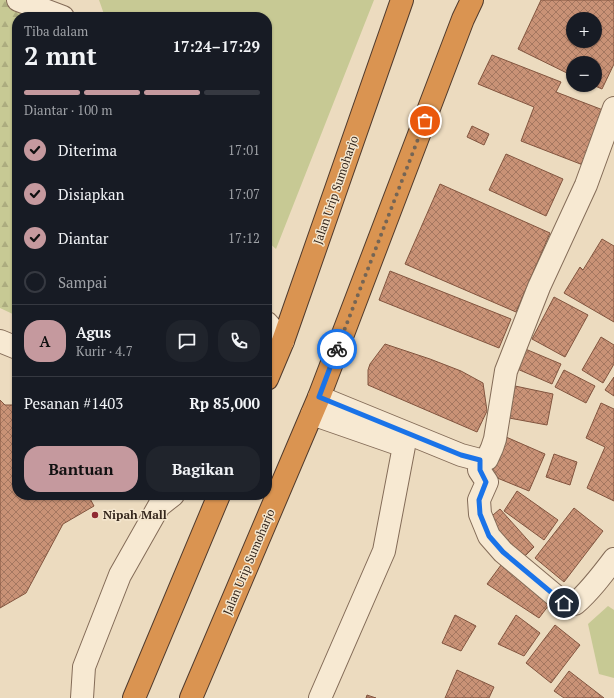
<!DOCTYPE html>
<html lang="id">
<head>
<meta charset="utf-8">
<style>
	body { margin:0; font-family:"PT Serif",serif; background:#20242c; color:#f1f3f6; height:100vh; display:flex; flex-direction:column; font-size:15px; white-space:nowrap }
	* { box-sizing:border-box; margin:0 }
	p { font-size:13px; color:#9ea1a6 }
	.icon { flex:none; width:22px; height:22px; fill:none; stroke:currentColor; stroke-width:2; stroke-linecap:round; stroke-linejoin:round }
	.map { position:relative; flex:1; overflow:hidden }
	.side { position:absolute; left:12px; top:12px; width:260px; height:488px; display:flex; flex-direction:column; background:#171b24; border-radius:16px; box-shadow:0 1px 3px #0004 }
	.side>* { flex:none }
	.controls { position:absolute; left:566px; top:12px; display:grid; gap:8px }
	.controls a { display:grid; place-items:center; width:36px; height:36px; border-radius:50%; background:#171b24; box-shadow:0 1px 3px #0004; font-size:20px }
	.pin { position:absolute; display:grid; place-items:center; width:34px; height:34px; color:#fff; margin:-17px; border:2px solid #fff; border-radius:50%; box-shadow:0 1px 4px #0007 }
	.courier { position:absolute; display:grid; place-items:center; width:40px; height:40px; margin:-20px; border:3px solid #1a73e8; border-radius:50%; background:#fff; color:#222; box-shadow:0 1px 5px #0007 }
	.overview em { font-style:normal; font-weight:600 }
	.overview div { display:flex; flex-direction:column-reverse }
	.overview { display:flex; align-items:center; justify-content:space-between; height:68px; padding:0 12px }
	h1 { font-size:26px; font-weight:600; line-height:30px }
	.bar { display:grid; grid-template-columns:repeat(4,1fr); gap:6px 4px; align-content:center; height:48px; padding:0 12px }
	.bar i { height:5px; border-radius:3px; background:#363941 }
	.bar .current { background:#c5999e }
	.bar p { grid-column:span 4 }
	.line { display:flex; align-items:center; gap:10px; padding:0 12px; border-top:1px solid #363941 }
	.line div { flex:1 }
	.round { display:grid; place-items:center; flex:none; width:42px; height:42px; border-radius:16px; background:#20242c }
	ol { padding:0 12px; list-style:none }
	li { display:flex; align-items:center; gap:12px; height:44px }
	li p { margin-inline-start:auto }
	li .icon { padding:4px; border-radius:50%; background:#c5999e; color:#111; stroke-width:4 }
	li:last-child { color:#9ea1a6 }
	li i { width:22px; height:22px; border:2px solid #363941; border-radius:50% }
	.primary-button { display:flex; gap:8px; margin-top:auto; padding:8px 12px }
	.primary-button a { flex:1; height:46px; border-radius:16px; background:#c5999e; color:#111; font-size:16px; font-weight:600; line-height:46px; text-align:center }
	.primary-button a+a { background:#20242c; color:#f1f3f6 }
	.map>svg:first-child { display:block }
</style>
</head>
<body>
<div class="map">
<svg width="614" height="698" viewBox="0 0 614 698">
	<defs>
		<pattern id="forest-firs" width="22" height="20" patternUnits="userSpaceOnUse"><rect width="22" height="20" fill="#c7c994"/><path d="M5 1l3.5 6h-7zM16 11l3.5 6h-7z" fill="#acac7f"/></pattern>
		<pattern id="building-cross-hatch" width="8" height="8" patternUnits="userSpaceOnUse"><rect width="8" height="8" fill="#c99276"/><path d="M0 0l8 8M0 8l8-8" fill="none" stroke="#a47760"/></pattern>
	</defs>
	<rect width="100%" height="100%" fill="#ecdbbf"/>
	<g fill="#c7c994">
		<path d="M99 0H374L276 249 267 241V17H105Z"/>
		<path d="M608 606 614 610V678L599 674 588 624Z"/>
	</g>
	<path fill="url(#forest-firs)" d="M0 0H32L35 17H17V316L0 308Z"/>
	<g fill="url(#building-cross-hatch)" stroke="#82553f" fill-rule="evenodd">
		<path d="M541 0H614V64L602 89 593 85H595V63H573V76L518 49ZM573 19H595V41H573Z"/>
		<path d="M492 55 561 82 556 92 603 110 583 165 521 141 534 107 478 84Z"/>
		<path d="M472 126 489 134 484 145 467 137Z"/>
		<path d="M506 154 563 179 546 216 489 190Z"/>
		<path d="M440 184 550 233 516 312 405 264Z"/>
		<path d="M602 239 614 246V322L564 293 580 267 583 270Z"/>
		<path d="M390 271 511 319 499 348 379 300Z"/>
		<path d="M554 297 588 315 565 357 532 339Z"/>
		<path d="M601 337 614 345V364L603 383 582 370Z"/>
		<path d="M385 344 430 359 461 371 483 383 487 411 477 432 368 385V370L370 364Z"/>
		<path d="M523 348 561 364 552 384 515 368Z"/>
		<path d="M564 370 595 386 586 403 555 387Z"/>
		<path d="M614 377V396L605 390Z"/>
		<path d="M515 386 553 394 547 425 509 418Z"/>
		<path d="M0 400 5 405H17V495H88L94 506 63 524 26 593 0 608Z"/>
		<path d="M601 403 614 409V501L587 488 605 447 586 438Z"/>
		<path d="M506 437 545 454 529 491 490 475Z"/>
		<path d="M554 454 577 462 570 485 546 477Z"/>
		<path d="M517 491 558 520 544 540 504 511Z"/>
		<path d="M574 508 603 531 564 582 535 558Z"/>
		<path d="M500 509 534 547 521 560 486 521Z"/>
		<path d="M504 561 552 601 539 618 487 584Z"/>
		<path d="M455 615 476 626 461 651 442 643Z"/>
		<path d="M516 615 540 633 524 656 498 644Z"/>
		<path d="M555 625 580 645 551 683 526 663Z"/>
		<path d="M457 670 494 687 489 698H445Z"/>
		<path d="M569 671 604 698H564L554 691Z"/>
		<path d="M367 695 376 698H366Z"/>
	</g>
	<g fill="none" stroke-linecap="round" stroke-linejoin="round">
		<defs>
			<g id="minor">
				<path d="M18 0 63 17"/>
				<path d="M267 323 283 341"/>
				<path d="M0 341 17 348"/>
				<path d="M319 397 461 455 480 460 487 459 492 448 495 439 506 371 539 287 586 185 614 108"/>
				<path d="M312 414 404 446 384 551 320 698"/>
				<path d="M480 460 479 470 487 482 479 500 480 514 489 536 503 552 564 603 575 604C590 591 602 575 614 559"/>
				<path d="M82 698 84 667 120 575 159 506 173 495"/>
			</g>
			<g id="highway">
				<path d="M267 379 283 341 402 0"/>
				<path d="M134 698 219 495"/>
				<path d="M191 698 319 397 463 19 472 0"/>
			</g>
		</defs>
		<use href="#minor" stroke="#846c58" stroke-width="24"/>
		<use href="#highway" stroke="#513b2d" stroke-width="24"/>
		<use href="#minor" stroke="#f7e9d2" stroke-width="22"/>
		<use href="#highway" stroke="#da9451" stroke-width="22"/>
	</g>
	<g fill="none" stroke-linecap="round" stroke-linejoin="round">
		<path stroke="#746555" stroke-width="4" stroke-dasharray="0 7.2" d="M337 349 425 121"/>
		<path stroke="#1a73e8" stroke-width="5" d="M337 349 319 397 461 455 480 460V470L486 482 479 500 480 514 489 536 503 552 564 603"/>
	</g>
	<circle fill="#902a33" stroke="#f4e6ce" stroke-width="1.5" cx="95" cy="515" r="4"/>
	<g text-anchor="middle" stroke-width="3" stroke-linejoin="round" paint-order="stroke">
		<g font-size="12" fill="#34261c" stroke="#f4e6ce">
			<text transform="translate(336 190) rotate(-71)" y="4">Jalan Urip Sumoharjo</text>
			<text transform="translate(249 562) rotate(-67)" y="4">Jalan Urip Sumoharjo</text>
		</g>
		<g font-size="12" font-weight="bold" fill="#34261c" stroke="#f4e6ce" text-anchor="start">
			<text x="103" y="519">Nipah Mall</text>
		</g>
	</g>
</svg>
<div class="controls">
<a>+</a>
<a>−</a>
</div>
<div class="pin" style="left:425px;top:121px;background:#ea580c"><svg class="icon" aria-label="bag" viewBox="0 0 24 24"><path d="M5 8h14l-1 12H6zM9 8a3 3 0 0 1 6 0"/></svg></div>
<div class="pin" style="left:564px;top:603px;background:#1f2937"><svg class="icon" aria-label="home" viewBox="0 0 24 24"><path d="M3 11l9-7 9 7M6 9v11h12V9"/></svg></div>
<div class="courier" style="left:337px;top:349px"><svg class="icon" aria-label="bike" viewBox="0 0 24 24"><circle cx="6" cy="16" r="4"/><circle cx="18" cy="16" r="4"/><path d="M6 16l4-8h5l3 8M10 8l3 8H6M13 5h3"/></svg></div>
<section class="side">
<div class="overview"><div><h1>2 mnt</h1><p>Tiba dalam</p></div><em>17:24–17:29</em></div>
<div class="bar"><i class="current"></i><i class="current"></i><i class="current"></i><i></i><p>Diantar · 100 m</p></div>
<ol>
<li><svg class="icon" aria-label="check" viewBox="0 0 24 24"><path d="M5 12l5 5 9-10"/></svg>Diterima<p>17:01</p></li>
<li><svg class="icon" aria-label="check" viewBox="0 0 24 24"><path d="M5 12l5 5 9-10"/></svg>Disiapkan<p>17:07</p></li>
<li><svg class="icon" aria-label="check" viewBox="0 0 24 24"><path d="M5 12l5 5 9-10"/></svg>Diantar<p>17:12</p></li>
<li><i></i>Sampai</li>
</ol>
<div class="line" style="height:72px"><b class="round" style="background:#c5999e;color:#111">A</b><div><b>Agus</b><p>Kurir · 4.7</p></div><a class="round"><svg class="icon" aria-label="chat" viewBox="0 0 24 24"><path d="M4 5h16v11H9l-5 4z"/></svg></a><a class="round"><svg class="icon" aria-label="phone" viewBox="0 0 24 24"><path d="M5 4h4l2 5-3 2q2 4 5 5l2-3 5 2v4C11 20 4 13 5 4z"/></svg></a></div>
<div class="line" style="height:52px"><div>Pesanan #1403</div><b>Rp 85,000</b></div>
<div class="primary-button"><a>Bantuan</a><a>Bagikan</a></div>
</section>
</div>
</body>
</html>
